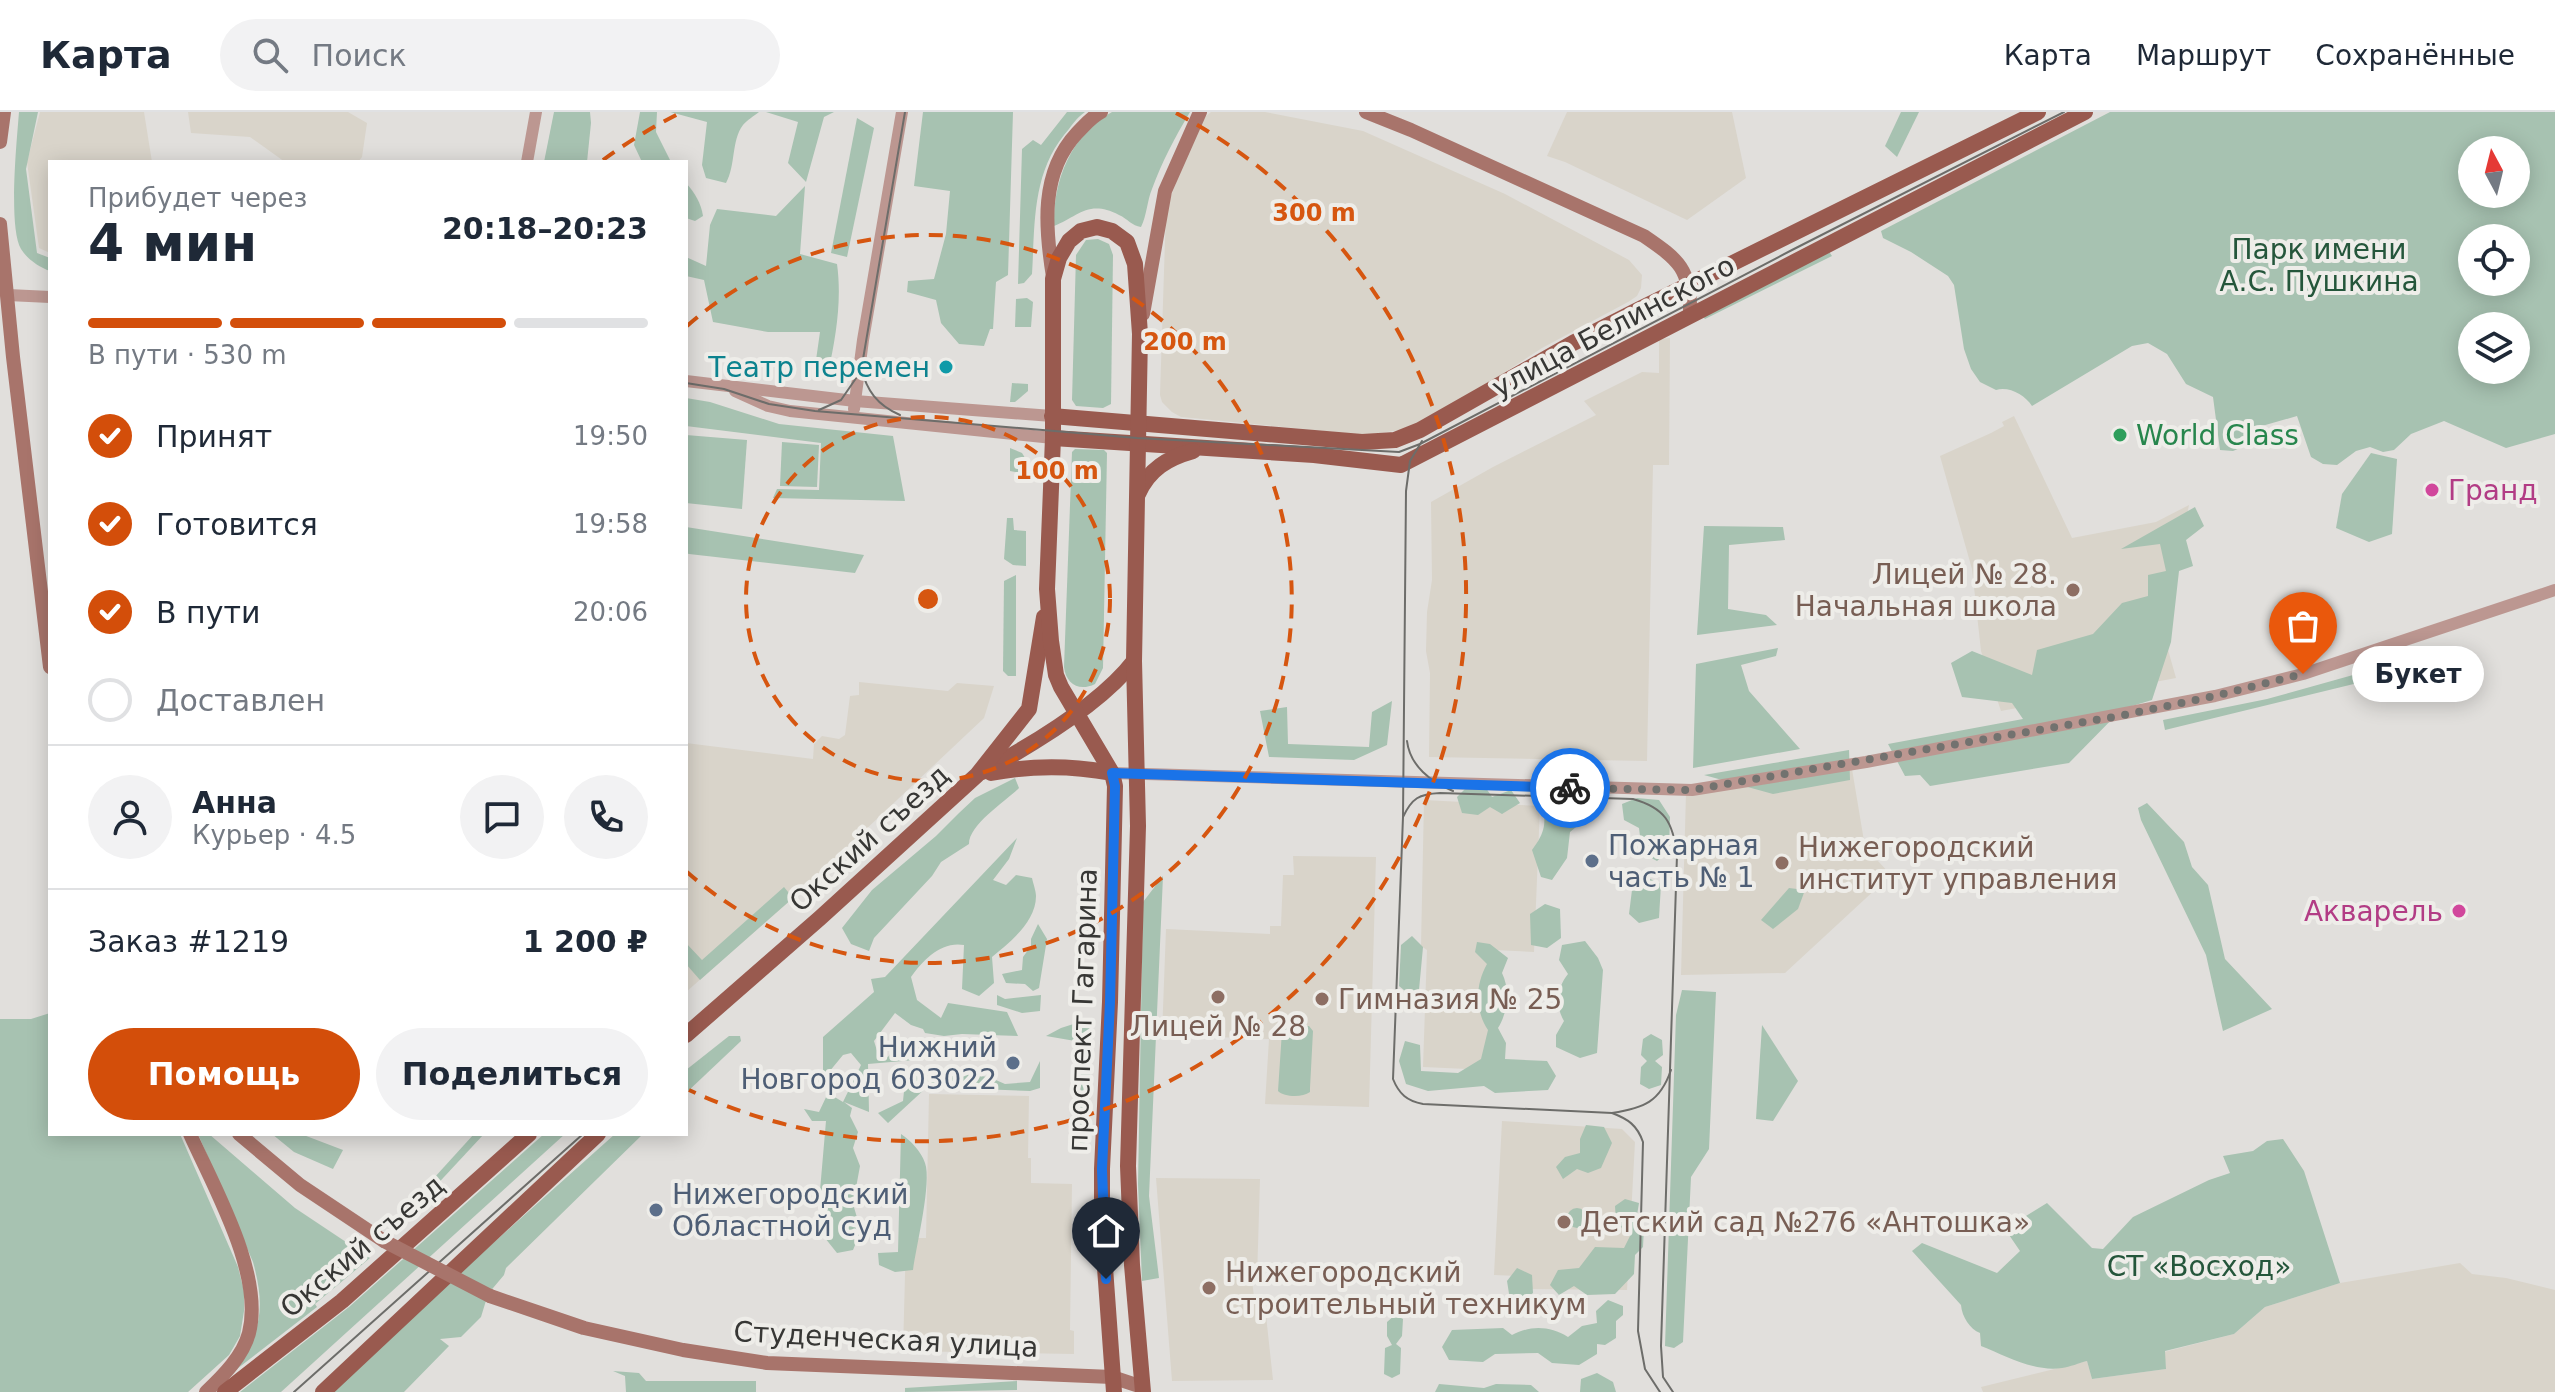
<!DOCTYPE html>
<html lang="ru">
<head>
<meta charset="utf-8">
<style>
	body { margin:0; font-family:"DejaVu Sans",sans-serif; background:#f2f2f3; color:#1f2937; height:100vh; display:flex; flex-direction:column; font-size:30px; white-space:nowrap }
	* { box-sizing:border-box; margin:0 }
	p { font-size:26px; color:#747a83 }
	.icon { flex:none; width:44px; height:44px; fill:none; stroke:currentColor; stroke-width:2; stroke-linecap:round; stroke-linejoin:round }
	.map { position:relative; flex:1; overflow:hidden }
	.drawer { position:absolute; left:48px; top:48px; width:640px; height:976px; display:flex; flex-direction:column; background:#fff; border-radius:0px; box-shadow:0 4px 20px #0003 }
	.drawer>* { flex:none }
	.needle { width:52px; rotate:353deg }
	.tools { position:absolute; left:2458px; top:24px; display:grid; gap:16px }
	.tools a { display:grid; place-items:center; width:72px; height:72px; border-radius:50%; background:#fff; box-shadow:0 4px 20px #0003; font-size:40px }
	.pin { position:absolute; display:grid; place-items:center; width:68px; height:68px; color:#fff; margin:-82px -34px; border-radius:50% 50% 50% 0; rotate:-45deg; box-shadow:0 0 8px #0007 }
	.pin .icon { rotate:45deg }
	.courier { position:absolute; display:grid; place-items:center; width:80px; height:80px; margin:-40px; border:6px solid #1a73e8; border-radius:50%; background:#fff; color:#222; box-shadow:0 2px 10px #0007 }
	.bubble { position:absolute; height:56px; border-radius:28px; background:#fff; box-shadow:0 4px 20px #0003; font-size:26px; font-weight:700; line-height:56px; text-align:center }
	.summary em { font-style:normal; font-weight:700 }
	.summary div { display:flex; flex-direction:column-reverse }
	.summary { display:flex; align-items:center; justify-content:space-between; height:136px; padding:0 40px }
	h1 { font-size:52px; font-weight:700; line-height:60px }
	.bar { display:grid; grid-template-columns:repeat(4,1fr); gap:12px 8px; align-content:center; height:96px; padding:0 40px }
	.bar i { height:10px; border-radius:6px; background:#e0e1e3 }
	.bar .current { background:#d34e0a }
	.bar p { grid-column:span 4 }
	.line { display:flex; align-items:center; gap:20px; padding:0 40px; border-top:2px solid #e0e1e3 }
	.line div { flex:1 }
	.round { display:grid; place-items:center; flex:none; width:84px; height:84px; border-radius:42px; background:#f2f2f3 }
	ol { padding:0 40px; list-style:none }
	li { display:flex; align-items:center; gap:24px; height:88px }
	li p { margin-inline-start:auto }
	li .icon { padding:8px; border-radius:50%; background:#d34e0a; color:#fff; stroke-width:4 }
	li:last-child { color:#747a83 }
	li i { width:44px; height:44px; border:4px solid #e0e1e3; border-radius:50% }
	.primary-button { display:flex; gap:16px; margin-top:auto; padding:16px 40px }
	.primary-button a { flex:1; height:92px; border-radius:48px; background:#d34e0a; color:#fff; font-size:32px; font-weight:700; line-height:92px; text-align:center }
	.primary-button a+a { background:#f2f2f3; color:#1f2937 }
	header { display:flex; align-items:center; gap:48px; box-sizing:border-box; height:112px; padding:0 40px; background:#fff; border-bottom:2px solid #e0e1e3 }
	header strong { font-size:38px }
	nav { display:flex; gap:44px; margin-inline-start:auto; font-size:28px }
	.search { width:560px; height:72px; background:#f2f2f3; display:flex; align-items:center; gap:20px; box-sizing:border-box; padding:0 28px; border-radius:44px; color:#747a83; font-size:30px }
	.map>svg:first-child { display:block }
</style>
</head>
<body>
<header>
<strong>Карта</strong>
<div class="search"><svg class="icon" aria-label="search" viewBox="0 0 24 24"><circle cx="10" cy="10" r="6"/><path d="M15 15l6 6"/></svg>Поиск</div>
<nav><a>Карта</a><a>Маршрут</a><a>Сохранённые</a></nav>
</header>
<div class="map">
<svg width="2555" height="1280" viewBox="0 0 2555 1280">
	<rect width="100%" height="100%" fill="#e1dfdc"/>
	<g fill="#d9d4ca">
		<path d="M40 0H144L152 50H50V141L39 136 27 50Z"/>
		<path d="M188 0H348L367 11 362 45 358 50H285L250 25 191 21Z"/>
		<path d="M1211 0H1265L1363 19 1505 82 1629 148 1642 163 1641 176 1637 184 1628 190 1542 236 1490 270 1407 317 1366 323 1181 305 1172 300 1162 290 1160 283 1166 98 1181 57 1205 5Z"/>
		<path d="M1567 0H1732L1746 66 1687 108 1565 50 1547 44Z"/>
		<path d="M1670 226 1669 353H1653L1647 649 1429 645 1430 561 1426 539 1427 500 1432 468 1431 390 1493 355 1596 303 1584 289 1642 260 1659 261V227Z"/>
		<path d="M2014 304 2072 426 2156 410 2189 393 2163 520 2176 566 2001 599 1981 539 1972 457 1940 344 1991 321 2004 314 2002 310Z"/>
		<path d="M859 570 948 579 957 571 994 574 984 606 793 786 686 880V631L813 647 814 632 822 624 839 627 845 623 850 584 859 583Z"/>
		<path d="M1852 657 1865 735 1891 763 1785 861 1681 863 1686 681Z"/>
		<path d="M1424 688 1540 694 1534 840 1494 838 1490 958 1423 955 1427 838 1421 834Z"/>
		<path d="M1293 744 1376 745 1369 995 1265 992 1269 927 1162 923 1166 817 1270 822V814H1281L1283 763H1294Z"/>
		<path d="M929 982 1029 984 1028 1046H1031V1071L1072 1072 1070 1218 1074 1219V1242L903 1239 906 1126H926Z"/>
		<path d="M1502 1009 1622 1017 1635 1030 1627 1178 1518 1177V1164L1494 1163Z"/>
		<path d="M1156 1066 1260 1067 1257 1167 1252 1168 1254 1185H1264L1273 1268 1172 1269Z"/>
		<path d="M2460 1151 2472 1162 2506 1166 2555 1178V1280H1983L1981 1275 2087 1249 2092 1267 2166 1257 2164 1240 2234 1222 2265 1195 2340 1171Z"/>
	</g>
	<g fill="#a7c2b1" fill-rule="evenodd">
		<path d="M19 0H38L26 57 37 141 50 146V159C39 155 27 147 21 137 8 115 17 27 19 0Z"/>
		<path d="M554 0H590L591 11 587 50H544Z"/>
		<path d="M640 0H657L656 20 671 50H642L634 33Z"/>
		<path d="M670 0H759C754 4 747 8 743 13 731 29 736 53 726 71L706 66 702 53 707 10Z"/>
		<path d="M766 0H834L824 5 806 70 788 51 798 10Z"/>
		<path d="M923 0H1013L1008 163 996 170 993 217H990L984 234 959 232 941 211 936 188 907 180 908 169 934 167 946 122 950 79 914 74Z"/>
		<path d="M1067 0H1085C1076 6 1071 15 1064 23 1032 63 1035 113 1032 162L1024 171 1018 172 1022 37 1033 28 1041 33Z"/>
		<path d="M1112 0H1190C1175 25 1162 50 1152 77 1147 89 1147 103 1141 115 1132 114 1128 107 1119 103 1088 87 1078 105 1054 114 1053 68 1071 23 1112 0Z"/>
		<path d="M1901 0H1919L1897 45 1885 34Z"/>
		<path d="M2110 0H2555V322L2506 336 2444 309 2411 322 2394 338 2383 340 2370 335 2356 339 2337 353 2323 352 2311 345 2297 304 2248 318 2240 336 2233 339 2220 338 2213 285 2186 272 2167 242 2148 231 2132 234 2032 294C2025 283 2009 274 1996 278L1980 270 1971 257 1964 237 1954 173 1948 164 1911 140 1883 126 1881 119ZM2472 38H2516V82H2472ZM2516 126V170H2472V126ZM2472 214H2516V258H2472Z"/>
		<path d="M857 6 874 16 847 145 831 141Z"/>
		<path d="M686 71C695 81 701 91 703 104L695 109 686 106Z"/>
		<path d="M805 74 800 142 837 152C842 188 836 225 828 261L814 262 820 220H768L713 210 704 168 686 164V145L706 154 710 113 717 97 776 104Z"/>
		<path d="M1098 127 1109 132 1113 143 1111 292 1103 296 1076 294 1072 288 1076 143 1086 128Z"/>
		<path d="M1828 138 1832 144 1705 207 1700 201Z"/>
		<path d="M1027 186 1033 190 1031 215H1015L1016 187Z"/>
		<path d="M1012 271 1028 272V279L1015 290H1010Z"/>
		<path d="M686 286 710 290 779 312 893 324 905 389 773 386 777 377 819 378 821 331 686 314Z"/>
		<path d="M686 323 747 328 742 397 686 391Z"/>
		<path d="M782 330 819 333 817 375 780 374Z"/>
		<path d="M1010 336 1022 341 1030 354 1027 362 1010 359Z"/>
		<path d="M1075 337 1104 338 1107 341 1103 556 1095 572C1079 580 1066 572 1064 555L1072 340Z"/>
		<path d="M2371 341 2397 347 2392 422 2369 430 2336 416 2342 382Z"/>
		<path d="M2195 395 2204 414 2186 428 2193 454 2179 459 2171 530 2152 588 2122 597 2069 651 1930 674 1920 663 1905 664 1888 632 2023 607 2012 591 1962 585 1951 551 1972 539 2032 563 2037 538 2093 522 2122 491 2148 484V463L2166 459 2160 432 2121 437Z"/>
		<path d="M1007 406H1013L1014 418 1026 419V454L1013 453 1004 447Z"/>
		<path d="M1704 414 1783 415 1785 428 1729 433 1728 497 1766 503 1777 513 1697 523Z"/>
		<path d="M686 415 864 443 855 461 689 442 686 441Z"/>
		<path d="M1016 463V564H1008L1003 559 1004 469Z"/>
		<path d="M1778 536 1776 544 1741 553 1749 579 1800 637 1693 656 1696 552Z"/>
		<path d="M2403 549V560L2165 618 2163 608 2267 587Z"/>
		<path d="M1392 589 1387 633 1354 648 1269 645 1260 599 1287 595 1288 632 1369 635 1372 600Z"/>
		<path d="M1849 638 1850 668 1773 682 1704 663Z"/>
		<path d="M1015 666 1019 676C1005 690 969 712 969 732L941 750 932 764 874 826 869 839 851 832 842 816 872 778 936 724 959 701 975 686Z"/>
		<path d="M1486 676 1492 685 1511 678 1520 691 1502 702 1490 695 1478 703 1462 701 1457 685 1465 677Z"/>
		<path d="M1548 679 1587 683 1598 697 1570 720 1567 746 1552 768 1541 765 1532 738C1545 721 1548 709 1540 689Z"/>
		<path d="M1637 686 1659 688 1670 705 1669 738 1657 749 1642 741 1639 716 1624 708 1622 692Z"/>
		<path d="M2147 691 2184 730 2192 755 2208 773 2225 847 2272 897 2223 919 2206 843 2141 708 2138 696Z"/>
		<path d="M1017 726 1009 747 993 768 1006 773 1016 763 1032 766C1033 771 1036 779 1036 784 1036 810 1010 830 992 845L994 871 979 884 962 877 964 833C941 829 923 848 911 865L917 888 941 906 948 891 1007 900 1018 924 962 922 944 924 925 921 923 917 911 913 895 901 874 929 878 942 888 945 897 931 911 932 914 948 868 952 869 1000 844 990 852 996 850 1004 858 1020 853 1036 860 1054 853 1092 861 1119 853 1138 837 1141 825 1126 819 1090 826 1009H812L804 997 819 1000 828 981 843 990 861 953 851 941 843 943 829 960 823 961V925L874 880 871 867 885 865Z"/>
		<path d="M1642 763 1661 772 1659 806 1639 811 1629 802 1633 770Z"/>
		<path d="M1163 764 1149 1084 1159 1166 1142 1169 1138 1072 1143 790Z"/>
		<path d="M784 775 793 786 700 868 686 852V831L702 848Z"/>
		<path d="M1789 776 1805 778 1798 797 1773 817 1761 808Z"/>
		<path d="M1545 792 1560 797 1561 826 1547 836 1531 833 1530 802Z"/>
		<path d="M1038 812 1047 827 1039 876 1033 879 1025 872 1006 871 1002 862 1022 858 1023 845 1031 834V827Z"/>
		<path d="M1412 824 1423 835 1419 878 1410 883 1399 874 1401 833Z"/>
		<path d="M1585 829 1598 846 1603 858 1597 941 1580 946 1556 935V923L1564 909C1555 894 1557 875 1568 862L1559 848 1562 833Z"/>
		<path d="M1477 830 1490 832 1508 846 1502 861C1510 877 1508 900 1498 916L1506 931 1505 947 1547 949 1556 964 1548 978 1495 981 1484 974 1428 979 1406 972 1399 949 1405 929 1420 933 1421 959 1458 961 1481 947 1488 918C1475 899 1475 873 1487 852L1475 840Z"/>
		<path d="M1682 878 1716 880 1709 1037 1691 1065 1683 1230 1674 1236 1665 1234 1676 903Z"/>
		<path d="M997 883 1005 887 1041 883 1040 899 1022 901 997 893Z"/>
		<path d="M50 901V1022H180L238 1155 244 1179V1199L240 1224 229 1243 188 1280H0V907H31Z"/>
		<path d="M1089 907C1091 935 1090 961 1090 989 1090 1003 1084 1011 1089 1026L1080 1037 1081 930 1046 924 1061 916Z"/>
		<path d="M1762 913 1798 969 1773 1009 1756 1007Z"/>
		<path d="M1286 914H1309L1313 919 1310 976V980C1302 986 1284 985 1278 979L1282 919Z"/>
		<path d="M1651 922 1662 928 1663 943 1655 949 1662 955 1661 973 1649 977 1640 972 1641 955 1647 949 1641 943 1643 927Z"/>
		<path d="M729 924H740L741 929 686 981V958Z"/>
		<path d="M1040 949V976L1030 979 927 975 888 1011 878 1001 903 989 906 960 934 959 989 965 1005 972 1030 970Z"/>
		<path d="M1586 1013 1604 1015 1612 1031 1601 1056 1588 1061 1577 1057 1563 1067 1556 1055 1565 1045 1580 1041V1027Z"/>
		<path d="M198 1022H209L295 1096 370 1146 315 1192 317 1195 233 1260C261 1221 266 1197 253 1150Z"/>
		<path d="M272 1022H301L343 1038 333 1057 294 1040Z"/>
		<path d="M474 1022H484L431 1079 424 1077Z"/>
		<path d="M544 1022H565L281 1280H240L349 1195Z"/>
		<path d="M615 1022H643L506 1156 504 1163 488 1182 481 1205 461 1225 440 1227 449 1234 404 1280H333L435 1183Z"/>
		<path d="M901 1022C911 1029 921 1039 925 1051 932 1070 916 1135 913 1158L895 1160 879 1153 878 1141 898 1140Z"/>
		<path d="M2283 1027 2304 1059 2340 1171 2265 1195 2234 1222 2165 1239 2166 1257 2092 1267 2087 1249C2079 1251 2070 1255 2062 1256 2034 1260 2006 1244 1981 1234L1980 1221C1970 1217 1962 1205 1961 1193L1912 1139 1922 1131 1997 1161 2020 1139 2005 1117 2047 1091 2092 1136 2103 1137 2133 1105 2209 1068 2230 1061 2223 1044 2253 1039 2267 1029Z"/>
		<path d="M1625 1087 1639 1091 1636 1109 1644 1115 1643 1135 1635 1143 1634 1162 1615 1182 1587 1183 1574 1174 1559 1183 1550 1173 1558 1158 1579 1156 1595 1135 1624 1136 1630 1124 1616 1110 1615 1094Z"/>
		<circle cx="1577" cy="1106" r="10"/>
		<path d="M1517 1156 1532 1163 1533 1181 1525 1187 1510 1188 1507 1169Z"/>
		<path d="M1608 1188 1623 1194V1203L1616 1209V1226L1605 1233 1597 1232V1242L1579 1253 1552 1251 1538 1241 1495 1242 1483 1250 1449 1248 1442 1235 1452 1218 1503 1216 1512 1223C1531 1213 1550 1214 1568 1225L1582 1214 1597 1211 1596 1199Z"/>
		<path d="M1395 1203 1403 1207 1402 1224 1396 1232 1401 1236 1400 1262 1392 1266 1384 1262 1385 1236 1392 1233 1387 1224V1210Z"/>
		<path d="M613 1259 639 1261 646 1269H756V1280H626L625 1264Z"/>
		<path d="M1597 1261 1613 1270 1616 1280H1580L1581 1267Z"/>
		<path d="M1017 1269V1278L905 1280V1276Z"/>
		<path d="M1439 1272 1484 1276 1496 1272 1531 1273 1539 1280H1435Z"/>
	</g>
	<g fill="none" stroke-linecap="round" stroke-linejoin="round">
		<g stroke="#bc9791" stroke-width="12">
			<path d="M527 50 536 0"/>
			<path d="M8 183 50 185"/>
			<path d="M686 269 855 289 1052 304"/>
			<path d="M735 279 768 294 790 299 1053 326"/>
			<path d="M854 297 863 228 902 0"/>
			<path d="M1112 661 1692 678 1866 650 2215 584 2303 562 2555 478"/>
		</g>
		<g stroke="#a8746b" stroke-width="14">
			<path d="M1366 0 1411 18 1644 124C1679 148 1691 157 1690 202"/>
			<path d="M0 30 4 0"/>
			<path d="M0 112 13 245 50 555"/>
			<path d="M1053 165C1045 115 1040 61 1077 21 1085 13 1091 5 1101 0"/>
			<path d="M1143 202 1165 79 1200 0"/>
			<path d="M190 1022C214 1076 264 1162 249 1221 243 1244 223 1264 206 1280"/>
			<path d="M239 1022 300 1073 384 1129"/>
			<path d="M490 1184 584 1216 683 1238 767 1251 1112 1265 1142 1275"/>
		</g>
		<g stroke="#995a4f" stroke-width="16">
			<path d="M1052 304 1362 330 1395 328 1420 318 1573 231 1638 198 2038 0"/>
			<path d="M1053 326 1314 343 1401 353 2085 0"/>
			<path d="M1138 382C1149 357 1168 346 1193 339"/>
			<path d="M982 660C1030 634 1101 592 1134 549"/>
			<path d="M991 661C1033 653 1070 653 1112 661"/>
			<path d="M686 923 820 806 977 663 1029 597 1044 505"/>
			<path d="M225 1280 342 1189 529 1022"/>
			<path d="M323 1280 598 1022"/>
			<path d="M1114 1280 1102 1114V1057L1110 890 1115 674 1112 661 1061 575 1056 563 1051 529 1047 477 1053 326V167L1059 146 1069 129 1081 119 1097 115 1112 119 1127 130 1135 152 1140 222 1134 549 1138 714 1128 1054 1132 1153 1143 1280"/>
		</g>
		<g stroke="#6d6d6a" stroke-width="2">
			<path d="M861 256C867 279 877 293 900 303"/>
			<path d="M686 271 724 277 769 292 815 299 1137 326 1399 340 1420 332 1792 138 2064 0"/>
			<path d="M819 298 841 288 861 259 905 0"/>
			<path d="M1422 329 1410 349 1406 379 1403 705 1393 967C1399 982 1407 989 1423 992L1612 1001C1644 996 1660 990 1671 958"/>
			<path d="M1407 629C1410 654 1431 670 1453 679"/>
			<path d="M1403 705C1412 686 1419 682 1440 681L1633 687C1665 696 1673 710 1677 743L1661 1234 1663 1265 1673 1280"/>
			<path d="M1612 1001C1628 1007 1637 1013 1643 1030L1638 1219 1645 1257 1660 1280"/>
			<path d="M294 1280 583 1022"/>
		</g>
		<path stroke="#a8746b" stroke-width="14" d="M384 1129 490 1184"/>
	</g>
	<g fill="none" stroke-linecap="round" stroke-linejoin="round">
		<path stroke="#72726f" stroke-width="8" stroke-dasharray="0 14.4" d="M1570 676 1692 678 2119 604 2215 584 2303 562"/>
		<path stroke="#1a73e8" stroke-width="10" d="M1106 1167 1102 1057 1110 890 1115 674 1112 661 1570 676"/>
	</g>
	<g fill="none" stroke="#d65610" stroke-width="4" stroke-dasharray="14 10">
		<circle cx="928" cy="487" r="182"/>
		<path d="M687 214A364 364 0 1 1 687 760"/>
		<path d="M603 48A546 546 0 0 1 680 1M1176 1A546 546 0 0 1 689 978"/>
	</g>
	<circle fill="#0f9aa8" stroke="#eeede9" stroke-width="3" cx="946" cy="255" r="8"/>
	<circle fill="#2e9e5b" stroke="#eeede9" stroke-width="3" cx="2120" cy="323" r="8"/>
	<g fill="#d1479c" stroke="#eeede9" stroke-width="3">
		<circle cx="2432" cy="378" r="8"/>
		<circle cx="2459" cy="799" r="8"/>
	</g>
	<g fill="#8d6e63" stroke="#eeede9" stroke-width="3">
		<circle cx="2073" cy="478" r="8"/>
		<circle cx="1782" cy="751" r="8"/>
		<circle cx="1218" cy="885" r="8"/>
		<circle cx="1322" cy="887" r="8"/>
		<circle cx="1564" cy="1110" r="8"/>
		<circle cx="1209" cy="1176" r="8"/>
	</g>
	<g fill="#5c6f8a" stroke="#eeede9" stroke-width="3">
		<circle cx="1592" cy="749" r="8"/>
		<circle cx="1013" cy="951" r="8"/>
		<circle cx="656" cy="1098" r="8"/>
	</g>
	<g text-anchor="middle" stroke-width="8" stroke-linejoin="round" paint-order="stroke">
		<g font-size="28" fill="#25563b" stroke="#eeede9">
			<text x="2319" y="147">Парк имени<tspan x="2319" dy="32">А.С. Пушкина</tspan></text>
			<text x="2199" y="1164">СТ «Восход»</text>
		</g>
		<g font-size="28" fill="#373735" stroke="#eeede9">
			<text transform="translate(1613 214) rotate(-28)" y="10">улица Белинского</text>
			<text transform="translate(869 726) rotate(-42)" y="10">Окский съезд</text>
			<text transform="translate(1082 898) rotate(-88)" y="10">проспект Гагарина</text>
			<text transform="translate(362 1134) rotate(-40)" y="10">Окский съезд</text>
			<text transform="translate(886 1227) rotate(3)" y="10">Студенческая улица</text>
		</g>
		<g font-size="28" fill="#0d838f" stroke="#eeede9" text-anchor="end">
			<text x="930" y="265">Театр перемен</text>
		</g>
		<g font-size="28" fill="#27864d" stroke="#eeede9" text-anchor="start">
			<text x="2136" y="333">World Class</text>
		</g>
		<g font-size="28" fill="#b23c85" stroke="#eeede9" text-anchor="start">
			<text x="2448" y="388">Гранд</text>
			<text x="2443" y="809" text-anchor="end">Акварель</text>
		</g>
		<g font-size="28" fill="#785e54" stroke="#eeede9" text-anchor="start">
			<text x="2057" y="472" text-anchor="end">Лицей № 28.<tspan x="2057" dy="32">Начальная школа</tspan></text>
			<text x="1798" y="745">Нижегородский<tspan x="1798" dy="32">институт управления</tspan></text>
			<text x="1338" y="897">Гимназия № 25</text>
			<text x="1218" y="924" text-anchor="middle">Лицей № 28</text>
			<text x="1580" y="1120">Детский сад №276 «Антошка»</text>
			<text x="1225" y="1170">Нижегородский<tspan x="1225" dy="32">строительный техникум</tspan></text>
		</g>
		<g font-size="28" fill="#4e5e75" stroke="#eeede9" text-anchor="start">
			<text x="1608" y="743">Пожарная<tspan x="1608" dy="32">часть № 1</tspan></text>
			<text x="997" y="945" text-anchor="end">Нижний<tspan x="997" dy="32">Новгород 603022</tspan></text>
			<text x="672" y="1092">Нижегородский<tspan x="672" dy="32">Областной суд</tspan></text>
		</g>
	</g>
	<circle cx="928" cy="487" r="12" fill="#d65610" stroke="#eeede9" stroke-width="4"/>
	<g font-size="24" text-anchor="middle" font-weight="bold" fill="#d65610" stroke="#eeede9" stroke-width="8" stroke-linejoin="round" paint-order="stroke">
		<text x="1314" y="109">300 m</text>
		<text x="1185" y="238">200 m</text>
		<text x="1057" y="367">100 m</text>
	</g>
</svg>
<div class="tools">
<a><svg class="needle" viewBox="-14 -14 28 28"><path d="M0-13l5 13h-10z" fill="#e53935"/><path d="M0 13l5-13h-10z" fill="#747a83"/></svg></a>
<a><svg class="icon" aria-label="locate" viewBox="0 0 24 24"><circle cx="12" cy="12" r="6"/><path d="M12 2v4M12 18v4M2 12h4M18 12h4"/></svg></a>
<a><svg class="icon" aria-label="layers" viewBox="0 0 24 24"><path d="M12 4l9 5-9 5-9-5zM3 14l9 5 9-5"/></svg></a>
</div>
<div class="pin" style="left:2303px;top:562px;background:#ea580c"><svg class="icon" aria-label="bag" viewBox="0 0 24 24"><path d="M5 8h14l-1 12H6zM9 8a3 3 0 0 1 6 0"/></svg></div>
<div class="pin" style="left:1106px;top:1167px;background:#1f2937"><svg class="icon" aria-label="home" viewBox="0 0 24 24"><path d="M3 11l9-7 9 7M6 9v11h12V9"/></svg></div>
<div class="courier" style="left:1570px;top:676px"><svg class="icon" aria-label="bike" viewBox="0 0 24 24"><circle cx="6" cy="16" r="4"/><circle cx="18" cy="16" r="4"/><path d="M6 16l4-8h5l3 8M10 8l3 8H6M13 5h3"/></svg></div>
<div class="bubble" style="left:2352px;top:534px;width:132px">Букет</div>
<section class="drawer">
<div class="summary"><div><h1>4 мин</h1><p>Прибудет через</p></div><em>20:18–20:23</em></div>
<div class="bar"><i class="current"></i><i class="current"></i><i class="current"></i><i></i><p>В пути · 530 m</p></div>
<ol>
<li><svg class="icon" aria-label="check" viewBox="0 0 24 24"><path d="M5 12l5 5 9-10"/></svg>Принят<p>19:50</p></li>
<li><svg class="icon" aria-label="check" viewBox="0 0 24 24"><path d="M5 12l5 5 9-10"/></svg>Готовится<p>19:58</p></li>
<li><svg class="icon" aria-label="check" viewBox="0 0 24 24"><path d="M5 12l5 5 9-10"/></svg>В пути<p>20:06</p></li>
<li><i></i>Доставлен</li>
</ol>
<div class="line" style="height:144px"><a class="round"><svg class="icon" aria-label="person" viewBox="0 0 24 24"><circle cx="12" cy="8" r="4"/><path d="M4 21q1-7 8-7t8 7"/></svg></a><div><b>Анна</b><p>Курьер · 4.5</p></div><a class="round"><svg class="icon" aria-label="chat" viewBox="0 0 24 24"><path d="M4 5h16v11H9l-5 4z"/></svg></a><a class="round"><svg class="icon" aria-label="phone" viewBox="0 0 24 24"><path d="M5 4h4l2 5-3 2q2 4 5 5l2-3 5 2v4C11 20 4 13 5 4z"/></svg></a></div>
<div class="line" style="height:104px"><div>Заказ #1219</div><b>1 200 ₽</b></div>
<div class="primary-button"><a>Помощь</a><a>Поделиться</a></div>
</section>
</div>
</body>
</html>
